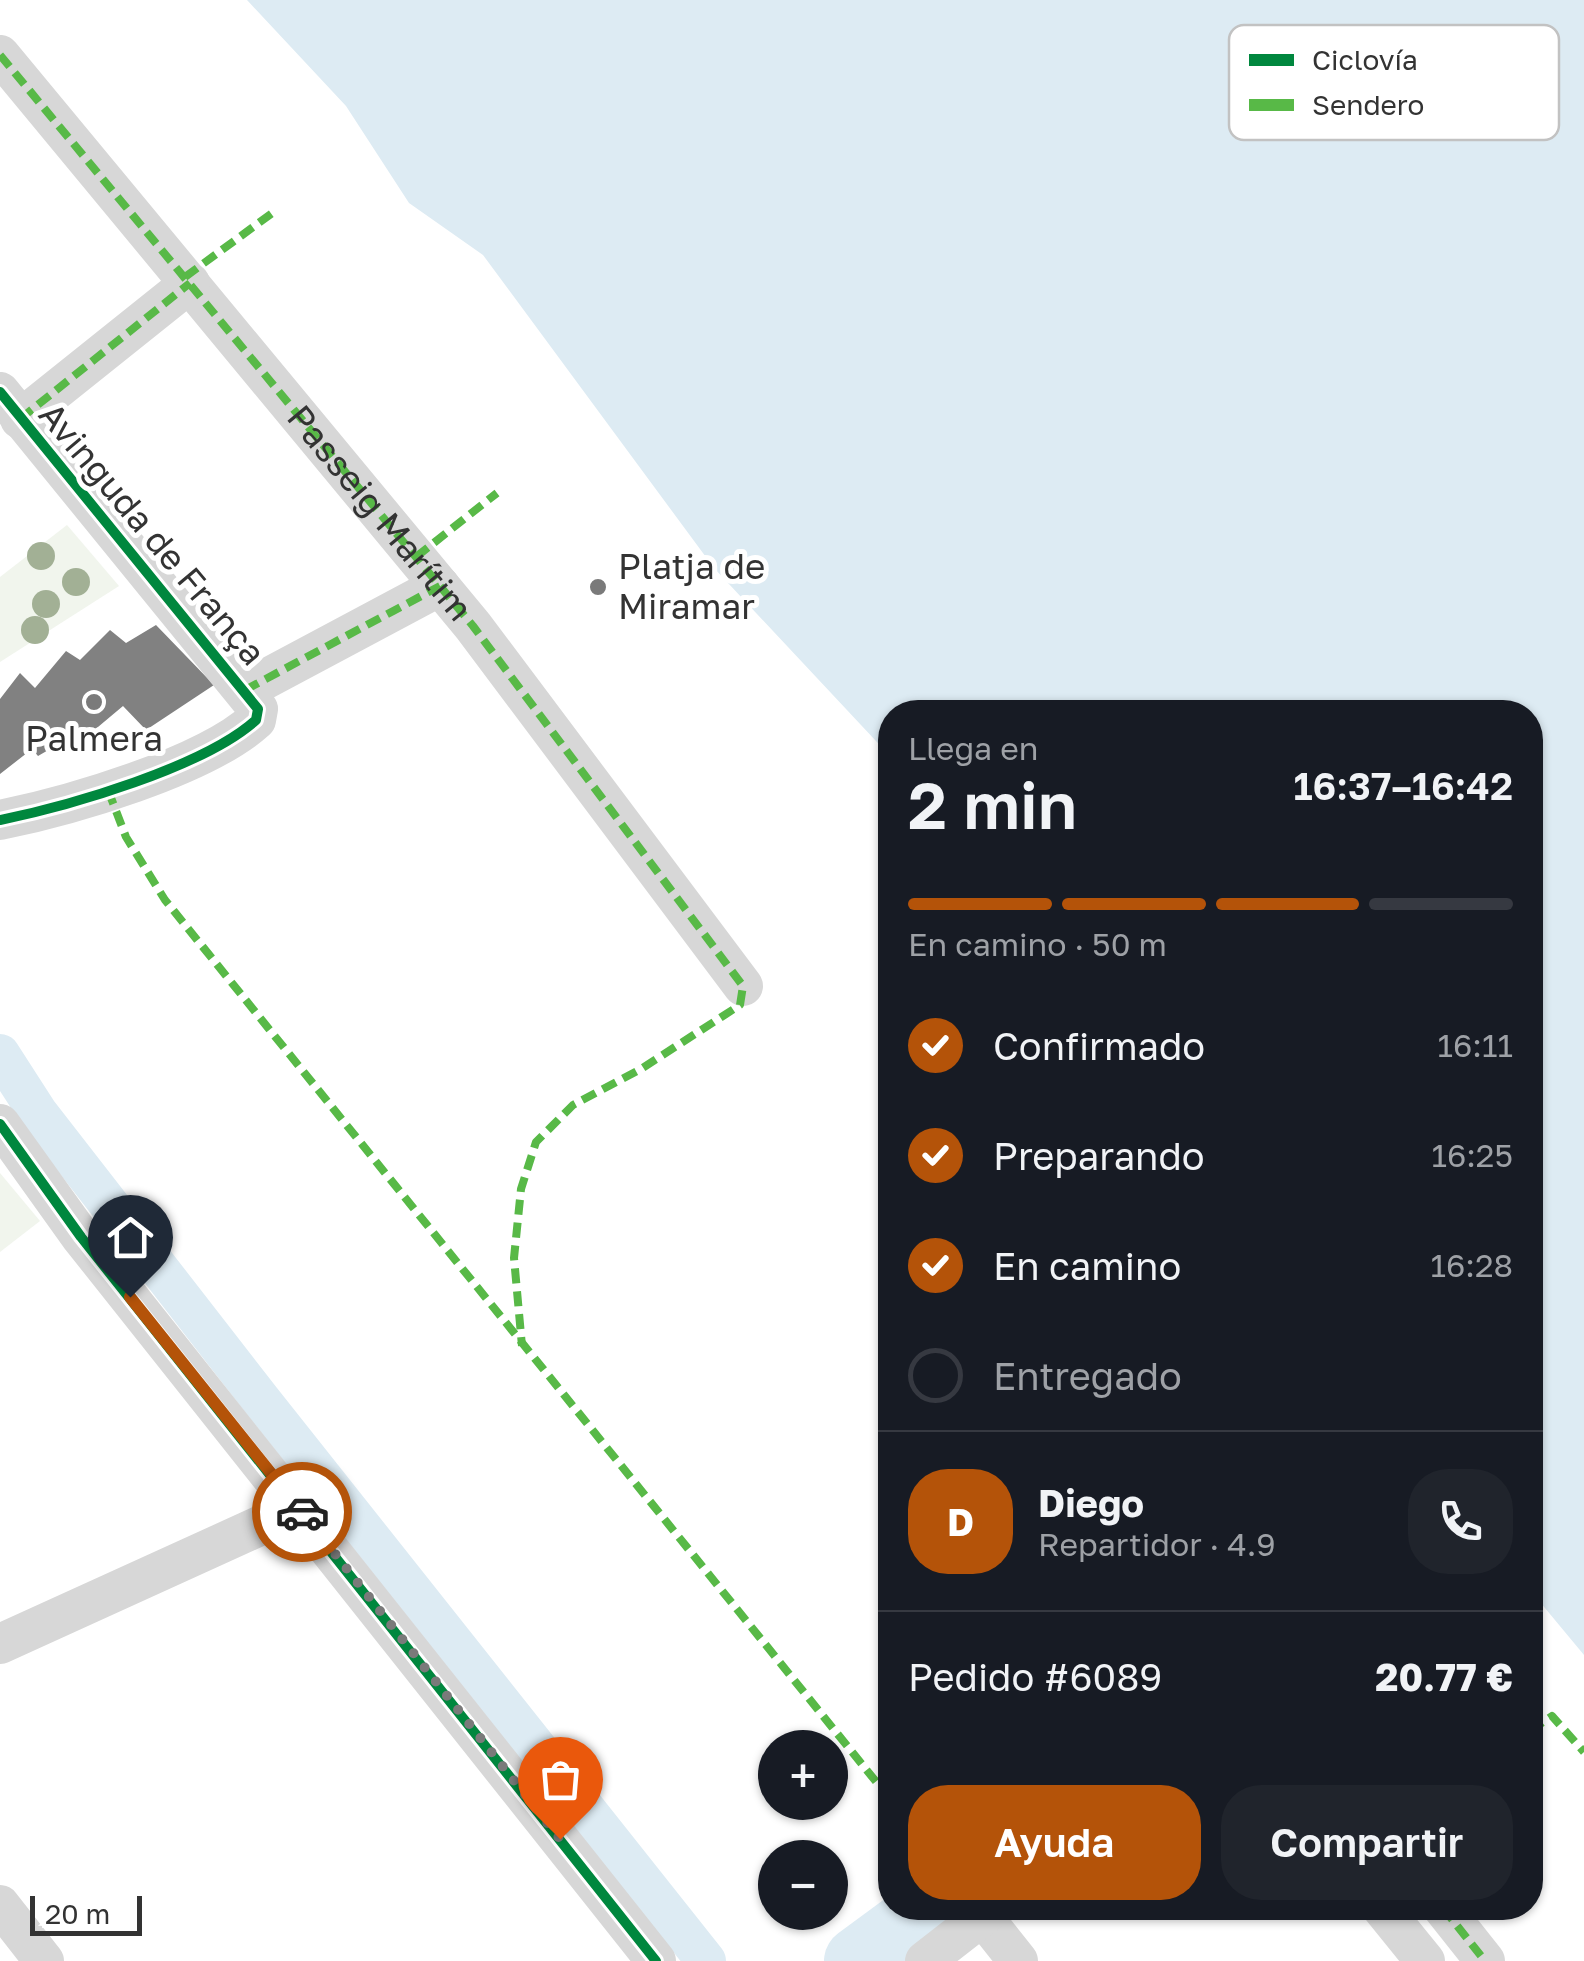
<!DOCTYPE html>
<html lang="es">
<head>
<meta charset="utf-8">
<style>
	body { margin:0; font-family:"Golos Text",sans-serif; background:#20242c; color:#f1f3f6; height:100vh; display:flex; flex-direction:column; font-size:38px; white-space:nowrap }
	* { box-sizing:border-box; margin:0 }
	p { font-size:32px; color:#9ea1a6 }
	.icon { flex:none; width:55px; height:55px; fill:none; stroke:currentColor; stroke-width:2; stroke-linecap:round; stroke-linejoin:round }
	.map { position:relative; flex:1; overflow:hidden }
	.side { position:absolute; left:878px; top:700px; width:665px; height:1220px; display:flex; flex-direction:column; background:#171b24; border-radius:40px; box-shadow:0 2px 8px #0004 }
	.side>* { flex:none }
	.tools { position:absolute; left:758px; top:1730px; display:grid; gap:20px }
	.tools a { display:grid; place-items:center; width:90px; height:90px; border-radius:50%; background:#171b24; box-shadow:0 2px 8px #0004; font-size:50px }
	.scale { position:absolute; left:30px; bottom:25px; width:112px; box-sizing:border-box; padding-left:10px; border:5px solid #333; border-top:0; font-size:28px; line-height:35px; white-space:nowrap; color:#333; -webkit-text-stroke:8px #fff; paint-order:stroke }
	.pin { position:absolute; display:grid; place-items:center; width:85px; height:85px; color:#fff; margin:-102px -42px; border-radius:50% 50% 50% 0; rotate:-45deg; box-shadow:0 0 10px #0007 }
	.pin .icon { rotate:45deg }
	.courier { position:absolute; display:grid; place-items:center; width:100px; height:100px; margin:-50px; border:8px solid #b45309; border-radius:50%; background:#fff; color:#222; box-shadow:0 2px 12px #0007 }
	.headline em { font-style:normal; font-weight:600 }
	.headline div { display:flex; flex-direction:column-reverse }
	.headline { display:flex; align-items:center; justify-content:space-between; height:170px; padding:0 30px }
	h1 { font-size:65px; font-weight:600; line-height:75px }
	.bar { display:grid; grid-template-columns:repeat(4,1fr); gap:15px 10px; align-content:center; height:120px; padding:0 30px }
	.bar i { height:12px; border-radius:8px; background:#363941 }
	.bar .selected { background:#b45309 }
	.bar p { grid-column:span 4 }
	.line { display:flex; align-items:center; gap:25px; padding:0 30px; border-top:2px solid #363941 }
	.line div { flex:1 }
	.round { display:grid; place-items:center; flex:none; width:105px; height:105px; border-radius:40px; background:#20242c }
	ol { padding:0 30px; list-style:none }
	li { display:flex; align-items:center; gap:30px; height:110px }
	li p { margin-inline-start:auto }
	li .icon { padding:10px; border-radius:50%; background:#b45309; color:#fff; stroke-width:4 }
	li:last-child { color:#9ea1a6 }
	li i { width:55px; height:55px; border:5px solid #363941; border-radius:50% }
	.action { display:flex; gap:20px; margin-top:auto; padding:20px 30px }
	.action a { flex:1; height:115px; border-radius:40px; background:#b45309; color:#fff; font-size:40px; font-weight:600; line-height:115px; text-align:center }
	.action a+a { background:#20242c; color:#f1f3f6 }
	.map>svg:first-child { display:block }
</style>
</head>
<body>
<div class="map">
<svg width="1584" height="1961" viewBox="0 0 1584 1961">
	<rect width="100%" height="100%" fill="#fff"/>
	<g fill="#f1f5ed">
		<path d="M67 525 119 586 0 662V577Z"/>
		<path d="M0 1173 40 1221 0 1252Z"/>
	</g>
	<path fill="#ddebf3" d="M247 0H1584V1655L1530 1590V712H890V756L714 568 483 255 409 203 346 106Z"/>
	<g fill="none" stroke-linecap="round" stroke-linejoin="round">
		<path stroke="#ddebf3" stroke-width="40" d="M0 1054 38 1113 261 1400 706 1961"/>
		<path stroke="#ddebf3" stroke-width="68" d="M858 1961 930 1908"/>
	</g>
	<path fill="#818181" d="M156 625 214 685 146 730 123 706 67 753 57 745 38 756 32 749 0 774V699L20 673 35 688 66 651 80 660 110 630 126 643Z"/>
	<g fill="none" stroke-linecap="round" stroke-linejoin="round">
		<g stroke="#d7d7d7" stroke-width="40">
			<path id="s1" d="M0 55 473 626 743 986"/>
			<path d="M0 392 258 709 256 720C204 767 69 806 0 820"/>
			<path d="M20 419 190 283"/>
			<path d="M245 690 440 586"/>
			<path d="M0 1124 81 1237 656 1961"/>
			<path d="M0 1644 299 1508"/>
			<path d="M0 1905 44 1961"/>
			<path d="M976 1908 1018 1961"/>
			<path d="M1382 1908 1425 1961"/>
			<path d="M1443 1908 1485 1961"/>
			<path d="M925 1961 993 1908"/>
		</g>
		<g stroke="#58b947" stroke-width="8" stroke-dasharray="15 8" stroke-linecap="butt">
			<path d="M0 55 473 626 743 986 740 1005 641 1069 573 1105 536 1142 521 1189 514 1258 522 1346"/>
			<path d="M185 277 275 211"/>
			<path d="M20 419 190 283"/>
			<path d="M416 557 497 493"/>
			<path d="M245 690 440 586"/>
			<path d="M108 790 126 837 165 900 890 1799"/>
			<path d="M1530 1731 1552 1716 1584 1752"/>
			<path d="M1443 1908 1485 1961"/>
		</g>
		<defs>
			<g id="cycleway">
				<path d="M0 392 258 709 256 720C204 767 69 806 0 820"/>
				<path d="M0 1124 81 1237 656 1961"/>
			</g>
		</defs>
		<use href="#cycleway" stroke="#fff" stroke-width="16"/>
		<use href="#cycleway" stroke="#00873e" stroke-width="10"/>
	</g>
	<g fill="#a2b095">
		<circle cx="41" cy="556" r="14"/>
		<circle cx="76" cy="582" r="14"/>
		<circle cx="46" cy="604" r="14"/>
		<circle cx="35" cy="630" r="14"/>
	</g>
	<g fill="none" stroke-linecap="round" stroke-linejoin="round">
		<path stroke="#7a7a7a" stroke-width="10" stroke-dasharray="0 18" d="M302 1512 560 1839"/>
		<path stroke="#b45309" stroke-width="12" d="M130 1297 302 1512"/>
	</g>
	<g fill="#7a7a7a" stroke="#fff" stroke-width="4">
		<circle cx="598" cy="587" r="10"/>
		<circle cx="94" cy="702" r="10"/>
	</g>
	<g text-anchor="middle" stroke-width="10" stroke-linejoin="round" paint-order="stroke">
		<g font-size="35" fill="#333" stroke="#fff">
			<text dy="12" stroke="none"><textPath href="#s1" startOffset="595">Passeig Marítim</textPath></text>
			<text transform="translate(152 534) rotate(50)" y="12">Avinguda de França</text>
		</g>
		<g font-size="35" fill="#333" stroke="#fff" text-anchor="start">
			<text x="618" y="579">Platja de<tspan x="618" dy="40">Miramar</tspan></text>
			<text x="94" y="751" text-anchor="middle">Palmera</text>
		</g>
	</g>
	<rect x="1229" y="25" width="330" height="115" rx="15" fill="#fff" stroke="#c2c2c2" stroke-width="2.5"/>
	<rect x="1249" y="54" width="45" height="12" fill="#00873e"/>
	<rect x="1249" y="99" width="45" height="12" fill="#58b947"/>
	<g font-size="28" fill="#333">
		<text x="1312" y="70">Ciclovía</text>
		<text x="1312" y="115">Sendero</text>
	</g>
</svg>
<div class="tools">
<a>+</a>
<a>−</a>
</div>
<div class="scale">20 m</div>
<div class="pin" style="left:560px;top:1839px;background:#ea580c"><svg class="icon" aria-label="bag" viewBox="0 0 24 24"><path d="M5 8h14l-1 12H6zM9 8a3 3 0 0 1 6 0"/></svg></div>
<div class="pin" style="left:130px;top:1297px;background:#1f2937"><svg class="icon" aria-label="home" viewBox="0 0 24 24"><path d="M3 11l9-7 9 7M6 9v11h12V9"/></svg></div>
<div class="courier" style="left:302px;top:1512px"><svg class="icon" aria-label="car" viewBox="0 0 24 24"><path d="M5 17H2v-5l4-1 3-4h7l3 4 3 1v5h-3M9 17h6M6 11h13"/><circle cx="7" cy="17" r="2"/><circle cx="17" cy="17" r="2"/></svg></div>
<section class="side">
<div class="headline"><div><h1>2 min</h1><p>Llega en</p></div><em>16:37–16:42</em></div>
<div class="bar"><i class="selected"></i><i class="selected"></i><i class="selected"></i><i></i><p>En camino · 50 m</p></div>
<ol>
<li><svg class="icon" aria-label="check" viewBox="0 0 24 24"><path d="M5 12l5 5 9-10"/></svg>Confirmado<p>16:11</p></li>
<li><svg class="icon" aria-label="check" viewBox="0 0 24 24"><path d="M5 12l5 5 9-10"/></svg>Preparando<p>16:25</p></li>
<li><svg class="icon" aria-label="check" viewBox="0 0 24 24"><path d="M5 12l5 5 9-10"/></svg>En camino<p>16:28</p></li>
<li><i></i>Entregado</li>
</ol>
<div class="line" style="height:180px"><b class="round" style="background:#b45309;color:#fff">D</b><div><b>Diego</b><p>Repartidor · 4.9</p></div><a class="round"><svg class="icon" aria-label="phone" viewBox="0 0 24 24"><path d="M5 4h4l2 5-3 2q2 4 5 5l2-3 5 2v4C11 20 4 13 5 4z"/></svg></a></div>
<div class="line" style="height:130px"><div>Pedido #6089</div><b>20.77 €</b></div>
<div class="action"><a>Ayuda</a><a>Compartir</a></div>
</section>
</div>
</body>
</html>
